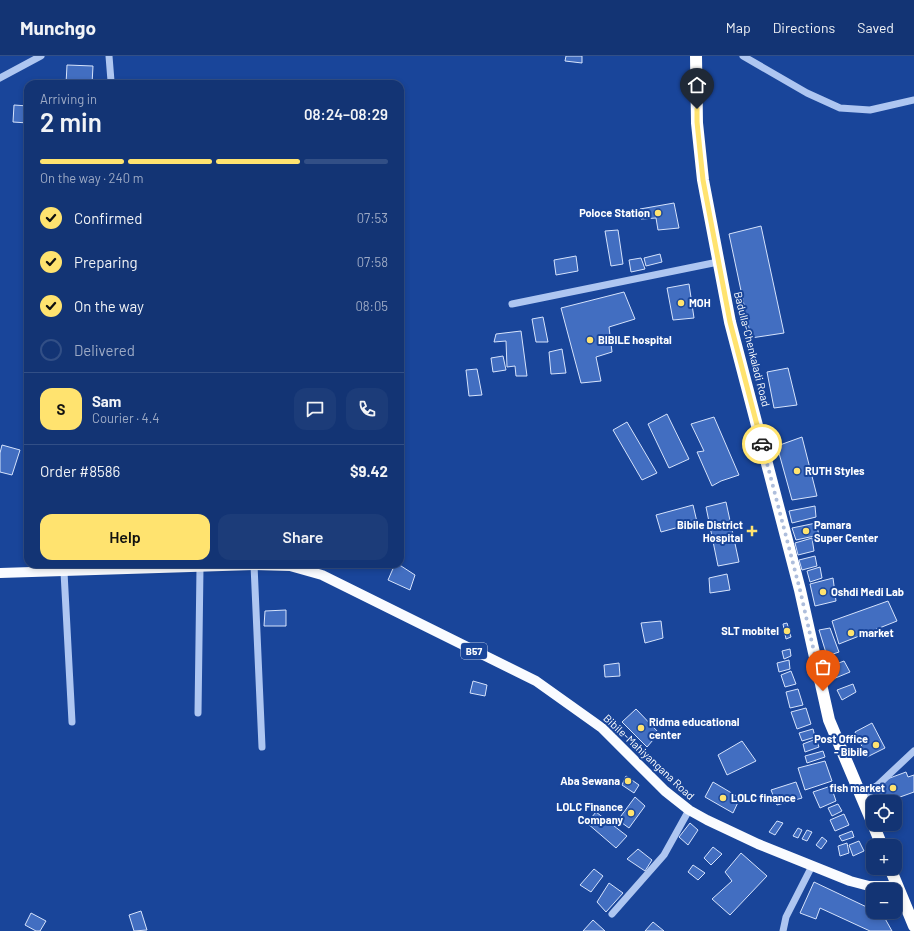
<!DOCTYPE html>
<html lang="en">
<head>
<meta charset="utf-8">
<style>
	body { margin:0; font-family:Barlow,sans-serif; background:#1c3c79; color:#f1f3f6; height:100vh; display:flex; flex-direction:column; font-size:15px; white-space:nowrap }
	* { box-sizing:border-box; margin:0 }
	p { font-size:13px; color:#9daac5 }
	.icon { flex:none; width:22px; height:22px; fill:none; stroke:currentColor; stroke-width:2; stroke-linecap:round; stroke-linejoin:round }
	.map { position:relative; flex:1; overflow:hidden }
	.sheet { position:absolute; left:24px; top:24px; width:380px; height:488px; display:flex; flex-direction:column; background:#133474; border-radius:12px; box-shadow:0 2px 6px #0003,0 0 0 1px #324f86 }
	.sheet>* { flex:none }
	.buttons { position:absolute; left:866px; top:739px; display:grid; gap:8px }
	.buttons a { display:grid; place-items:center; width:36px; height:36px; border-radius:8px; background:#133474; box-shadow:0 2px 6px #0003,0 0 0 1px #324f86; font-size:20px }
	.pin { position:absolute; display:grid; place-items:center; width:34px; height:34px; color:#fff; margin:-41px -17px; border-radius:50% 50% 50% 0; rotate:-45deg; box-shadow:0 0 4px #0007 }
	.pin .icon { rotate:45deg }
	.courier { position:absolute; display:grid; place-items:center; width:40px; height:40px; margin:-20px; border:3px solid #ffe36f; border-radius:50%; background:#fff; color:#222; box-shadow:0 1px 5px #0007 }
	.head em { font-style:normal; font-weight:600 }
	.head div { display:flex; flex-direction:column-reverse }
	.head { display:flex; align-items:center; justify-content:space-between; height:68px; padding:0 16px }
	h1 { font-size:26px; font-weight:600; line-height:30px }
	.bar { display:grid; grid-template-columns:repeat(4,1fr); gap:6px 4px; align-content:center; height:48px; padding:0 16px }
	.bar i { height:5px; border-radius:3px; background:#324f86 }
	.bar .on { background:#ffe36f }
	.bar p { grid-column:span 4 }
	.line { display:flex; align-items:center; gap:10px; padding:0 16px; border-top:1px solid #324f86 }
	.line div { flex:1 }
	.round { display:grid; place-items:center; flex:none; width:42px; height:42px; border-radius:12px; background:#1c3c79 }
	ol { padding:0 16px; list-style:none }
	li { display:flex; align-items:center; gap:12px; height:44px }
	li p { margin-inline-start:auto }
	li .icon { padding:4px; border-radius:50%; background:#ffe36f; color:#111; stroke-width:4 }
	li:last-child { color:#9daac5 }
	li i { width:22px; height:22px; border:2px solid #324f86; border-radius:50% }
	.primary-button { display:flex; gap:8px; margin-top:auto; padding:8px 16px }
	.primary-button a { flex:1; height:46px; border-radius:12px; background:#ffe36f; color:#111; font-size:16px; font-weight:600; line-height:46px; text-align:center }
	.primary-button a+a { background:#1c3c79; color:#f1f3f6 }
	header { display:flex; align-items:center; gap:24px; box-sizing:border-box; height:56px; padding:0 20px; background:#133474; border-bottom:1px solid #324f86 }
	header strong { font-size:19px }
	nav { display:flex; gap:22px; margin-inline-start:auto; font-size:14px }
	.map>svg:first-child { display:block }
</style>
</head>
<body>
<header>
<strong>Munchgo</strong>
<nav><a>Map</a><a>Directions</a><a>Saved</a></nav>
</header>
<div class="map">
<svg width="914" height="875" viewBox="0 0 914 875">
	<rect width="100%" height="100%" fill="#19459a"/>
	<g fill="#426ec1" stroke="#d6e3fc">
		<path d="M566 0H582V7L565 5Z"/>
		<path d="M67 9 93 10 92 28H66Z"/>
		<path d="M14 49 28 50V67L13 66Z"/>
		<path d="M674 147 679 172 658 174 656 162 641 163 640 153Z"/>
		<path d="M761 170 784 277 751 282 729 178Z"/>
		<path d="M618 174 623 208 611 210 605 175Z"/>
		<path d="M660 198 662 206 646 210 644 202Z"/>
		<path d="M576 200 578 215 556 219 554 204Z"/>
		<path d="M641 202 645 213 631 216 629 204Z"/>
		<path d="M689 228 694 262 673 264 667 232Z"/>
		<path d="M624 236 635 263 609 271 612 296 596 301 601 325 581 327 561 252Z"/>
		<path d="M543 261 548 286H536L532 263Z"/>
		<path d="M521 275 527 320H516L515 310 507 311 506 285 494 286 496 278Z"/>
		<path d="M562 293 566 317 551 318 549 296Z"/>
		<path d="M503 300 506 314 493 316 491 302Z"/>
		<path d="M788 312 797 349 774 352 767 316Z"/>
		<path d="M477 313 482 339 469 340 466 314Z"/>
		<path d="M667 358 689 403 669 412 648 368Z"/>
		<path d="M714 361 739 419 721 425 712 430 697 396 704 395 691 368Z"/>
		<path d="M627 366 657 417 642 424 613 374Z"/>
		<path d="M802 381 817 440 792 444 777 390Z"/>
		<path d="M2 389 20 394 12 419 0 416V397Z"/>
		<path d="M726 446 739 506 718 510 706 451Z"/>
		<path d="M693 449 697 466 661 476 656 459Z"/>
		<path d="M815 450 816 461 792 467 789 455Z"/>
		<path d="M816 467 819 479 796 484 792 472Z"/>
		<path d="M812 482 814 495 798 499 795 487Z"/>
		<path d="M815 500 817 510 802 514 799 504Z"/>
		<path d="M395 508H398L415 519 410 534 388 524Z"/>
		<path d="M820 511 822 522 810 526 807 515Z"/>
		<path d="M727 518 730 534 710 537 709 522Z"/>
		<path d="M833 522 836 545 815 550 810 528Z"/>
		<path d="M888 545 897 565 839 588 832 565Z"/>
		<path d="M286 554V570H264L265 555Z"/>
		<path d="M661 565 663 582 645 587 641 567Z"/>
		<path d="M787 567 791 581 786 583 783 568Z"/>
		<path d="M830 572 839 596 827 600 819 574Z"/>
		<path d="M790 593 791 600 784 603 782 595Z"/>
		<path d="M789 604 790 613 779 616 777 607Z"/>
		<path d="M844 605 850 616 833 623 828 611Z"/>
		<path d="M619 607 620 620 605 621 604 609Z"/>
		<path d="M791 615 796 628 785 631 781 619Z"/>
		<path d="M473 625 487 629 485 640 470 637Z"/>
		<path d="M853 628 856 636 842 644 837 634Z"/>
		<path d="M798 633 803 649 790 652 786 636Z"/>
		<path d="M806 652 811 668 797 673 791 656Z"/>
		<path d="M636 653 659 677 647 691 622 666Z"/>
		<path d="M872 667 885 692 867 701 855 676Z"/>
		<path d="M813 673 815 681 802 685 799 677Z"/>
		<path d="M816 683 819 691 805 696 803 688Z"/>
		<path d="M742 685 756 705 727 719 718 699Z"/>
		<path d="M823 695 825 701 807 707 805 700Z"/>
		<path d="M825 705 832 725 805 734 798 712Z"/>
		<path d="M906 716 908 721 914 719V736L886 746H877L871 729Z"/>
		<path d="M626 720 639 729 634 737 622 729Z"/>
		<path d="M713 726 740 742 733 757 705 741Z"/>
		<path d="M796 726 802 742 777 749 771 734Z"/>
		<path d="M831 730 836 745 820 752 813 736Z"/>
		<path d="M635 741 645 750 629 772 618 764Z"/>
		<path d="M838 748 842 755 832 760 828 752Z"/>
		<path d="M596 756 627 780 616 792 587 767Z"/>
		<path d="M844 758 849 769 835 775 830 764Z"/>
		<path d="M777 765 783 767 775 779 769 776Z"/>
		<path d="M690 767 698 774 688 789 679 781Z"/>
		<path d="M798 772 802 774 798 782 793 780Z"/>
		<path d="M807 774 812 776 807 785 802 783Z"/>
		<path d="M852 775 854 781 842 785 839 780Z"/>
		<path d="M822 781 827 785 821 793 816 789Z"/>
		<path d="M859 785 864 795 853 800 849 789Z"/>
		<path d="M847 787 849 797 840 800 838 790Z"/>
		<path d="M713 791 722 798 711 809 704 802Z"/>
		<path d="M638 793 652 804 645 815 627 803Z"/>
		<path d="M741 797 767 820 730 859 712 843 732 825 725 816Z"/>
		<path d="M693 809 705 817 698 824 688 816Z"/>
		<path d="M594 813 603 820 591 836 580 829Z"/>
		<path d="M814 826 873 854V856H877L883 859 892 875H870L820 852 816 863 800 857Z"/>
		<path d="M609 827 623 837 606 856 597 846Z"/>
		<path d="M141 855 147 874 134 875 129 859Z"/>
		<path d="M31 857 46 865 40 875H36L25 869Z"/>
		<path d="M593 864 605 875H583Z"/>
		<path d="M653 866 664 875H645Z"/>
	</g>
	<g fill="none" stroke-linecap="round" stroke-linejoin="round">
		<g stroke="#aec6f1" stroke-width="7">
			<path d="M109 0 111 25 116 28"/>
			<path d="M743 0 807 37 840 52 870 54 914 44"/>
			<path d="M0 22 41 0"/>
			<path d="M512 248 718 206"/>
			<path d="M254 509 262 691"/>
			<path d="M64 516 72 666"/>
			<path d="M198 657 200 512"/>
			<path d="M863 743 914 695"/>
			<path d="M612 858 664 799 689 754"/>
			<path d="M783 875 786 861 812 810"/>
		</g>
		<path stroke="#f9fbff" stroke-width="10" d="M0 517 254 509 290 510 322 519 536 625 602 672 665 735 689 754 707 764 758 788 850 825 869 830H897"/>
		<g stroke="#fff" stroke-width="12">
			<path d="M696 0 697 67 703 124 730 266 800 534 829 664 873 768"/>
			<path d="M873 768 882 790"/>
			<path d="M890 812 914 870"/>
		</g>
	</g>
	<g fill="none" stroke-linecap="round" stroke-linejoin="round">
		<path stroke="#aebedc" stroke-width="4" stroke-dasharray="0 7.2" d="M762 388 800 534 823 635"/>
		<path stroke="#ffe36f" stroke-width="5" d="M697 53V66L703 124 730 266 762 388"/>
	</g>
	<g fill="#ffe36f" stroke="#19459a" stroke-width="1.5">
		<circle cx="658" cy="157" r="4"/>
		<circle cx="681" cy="247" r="4"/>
		<circle cx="590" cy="284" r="4"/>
		<circle cx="797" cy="415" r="4"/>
		<path d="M750 469h4v4h4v4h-4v4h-4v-4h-4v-4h4z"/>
		<circle cx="806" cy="475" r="4"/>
		<circle cx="823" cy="536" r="4"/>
		<circle cx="787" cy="575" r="4"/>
		<circle cx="851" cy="577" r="4"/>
		<circle cx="641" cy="672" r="4"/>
		<circle cx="876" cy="689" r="4"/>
		<circle cx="628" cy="725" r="4"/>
		<circle cx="893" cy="732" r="4"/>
		<circle cx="723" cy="742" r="4"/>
		<circle cx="631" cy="757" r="4"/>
	</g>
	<g text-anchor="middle" stroke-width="4" stroke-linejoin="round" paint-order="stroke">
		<rect fill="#19459a" stroke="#bac7e1" stroke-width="1" x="461" y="587" width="26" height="16" rx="3"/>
		<g font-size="10" font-weight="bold" fill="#fff">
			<text x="474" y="599">B57</text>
		</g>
		<g font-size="11" font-weight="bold" fill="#fff" stroke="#19459a" text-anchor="start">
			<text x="650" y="161" text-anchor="end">Poloce Station</text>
			<text x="689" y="251">MOH</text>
			<text x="598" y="288">BIBILE hospital</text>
			<text x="805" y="419">RUTH Styles</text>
			<text x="743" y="473" text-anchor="end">Bibile District<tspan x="743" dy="13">Hospital</tspan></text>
			<text x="814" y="473">Pamara<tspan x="814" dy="13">Super Center</tspan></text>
			<text x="831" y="540">Oshdi Medi Lab</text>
			<text x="779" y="579" text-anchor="end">SLT mobitel</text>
			<text x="859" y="581">market</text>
			<text x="649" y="670">Ridma educational<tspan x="649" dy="13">center</tspan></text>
			<text x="868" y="687" text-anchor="end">Post Office<tspan x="868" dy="13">- Bibile</tspan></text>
			<text x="620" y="729" text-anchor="end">Aba Sewana</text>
			<text x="885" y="736" text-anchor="end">fish market</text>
			<text x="731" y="746">LOLC finance</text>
			<text x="623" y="755" text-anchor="end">LOLC Finance<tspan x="623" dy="13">Company</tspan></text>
		</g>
		<g font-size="11" fill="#fff" stroke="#19459a">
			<text transform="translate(752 293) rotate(76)" y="4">Badulla-Chenkaladi Road</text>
			<text transform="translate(649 701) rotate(43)" y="4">Bibile-Mahiyangana Road</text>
		</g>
	</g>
</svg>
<div class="buttons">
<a><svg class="icon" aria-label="locate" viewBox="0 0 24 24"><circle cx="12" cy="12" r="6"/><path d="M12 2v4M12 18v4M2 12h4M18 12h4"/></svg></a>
<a>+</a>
<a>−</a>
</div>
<div class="pin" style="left:823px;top:635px;background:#ea580c"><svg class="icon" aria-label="bag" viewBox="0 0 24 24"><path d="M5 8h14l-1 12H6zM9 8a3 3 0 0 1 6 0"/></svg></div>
<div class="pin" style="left:697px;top:53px;background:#1f2937"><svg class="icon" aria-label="home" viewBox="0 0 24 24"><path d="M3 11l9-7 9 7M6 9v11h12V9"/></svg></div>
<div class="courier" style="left:762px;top:388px"><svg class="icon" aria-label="car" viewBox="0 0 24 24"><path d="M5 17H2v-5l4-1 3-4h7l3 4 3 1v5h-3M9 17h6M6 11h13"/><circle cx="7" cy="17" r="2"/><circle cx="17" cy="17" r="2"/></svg></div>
<section class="sheet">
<div class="head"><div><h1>2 min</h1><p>Arriving in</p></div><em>08:24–08:29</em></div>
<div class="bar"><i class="on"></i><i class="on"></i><i class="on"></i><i></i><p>On the way · 240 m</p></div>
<ol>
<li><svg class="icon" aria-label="check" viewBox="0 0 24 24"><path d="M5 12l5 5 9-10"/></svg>Confirmed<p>07:53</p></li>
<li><svg class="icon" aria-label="check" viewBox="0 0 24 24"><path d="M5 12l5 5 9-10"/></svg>Preparing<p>07:58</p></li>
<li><svg class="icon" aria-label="check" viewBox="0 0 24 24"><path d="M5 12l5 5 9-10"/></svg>On the way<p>08:05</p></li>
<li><i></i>Delivered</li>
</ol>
<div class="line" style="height:72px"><b class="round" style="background:#ffe36f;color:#111">S</b><div><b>Sam</b><p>Courier · 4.4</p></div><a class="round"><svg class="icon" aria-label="chat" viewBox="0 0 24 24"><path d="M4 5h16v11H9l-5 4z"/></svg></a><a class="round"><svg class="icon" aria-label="phone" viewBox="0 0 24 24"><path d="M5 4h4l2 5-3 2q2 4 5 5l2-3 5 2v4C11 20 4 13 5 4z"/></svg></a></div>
<div class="line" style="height:52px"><div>Order #8586</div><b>$9.42</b></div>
<div class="primary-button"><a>Help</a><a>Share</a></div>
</section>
</div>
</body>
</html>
